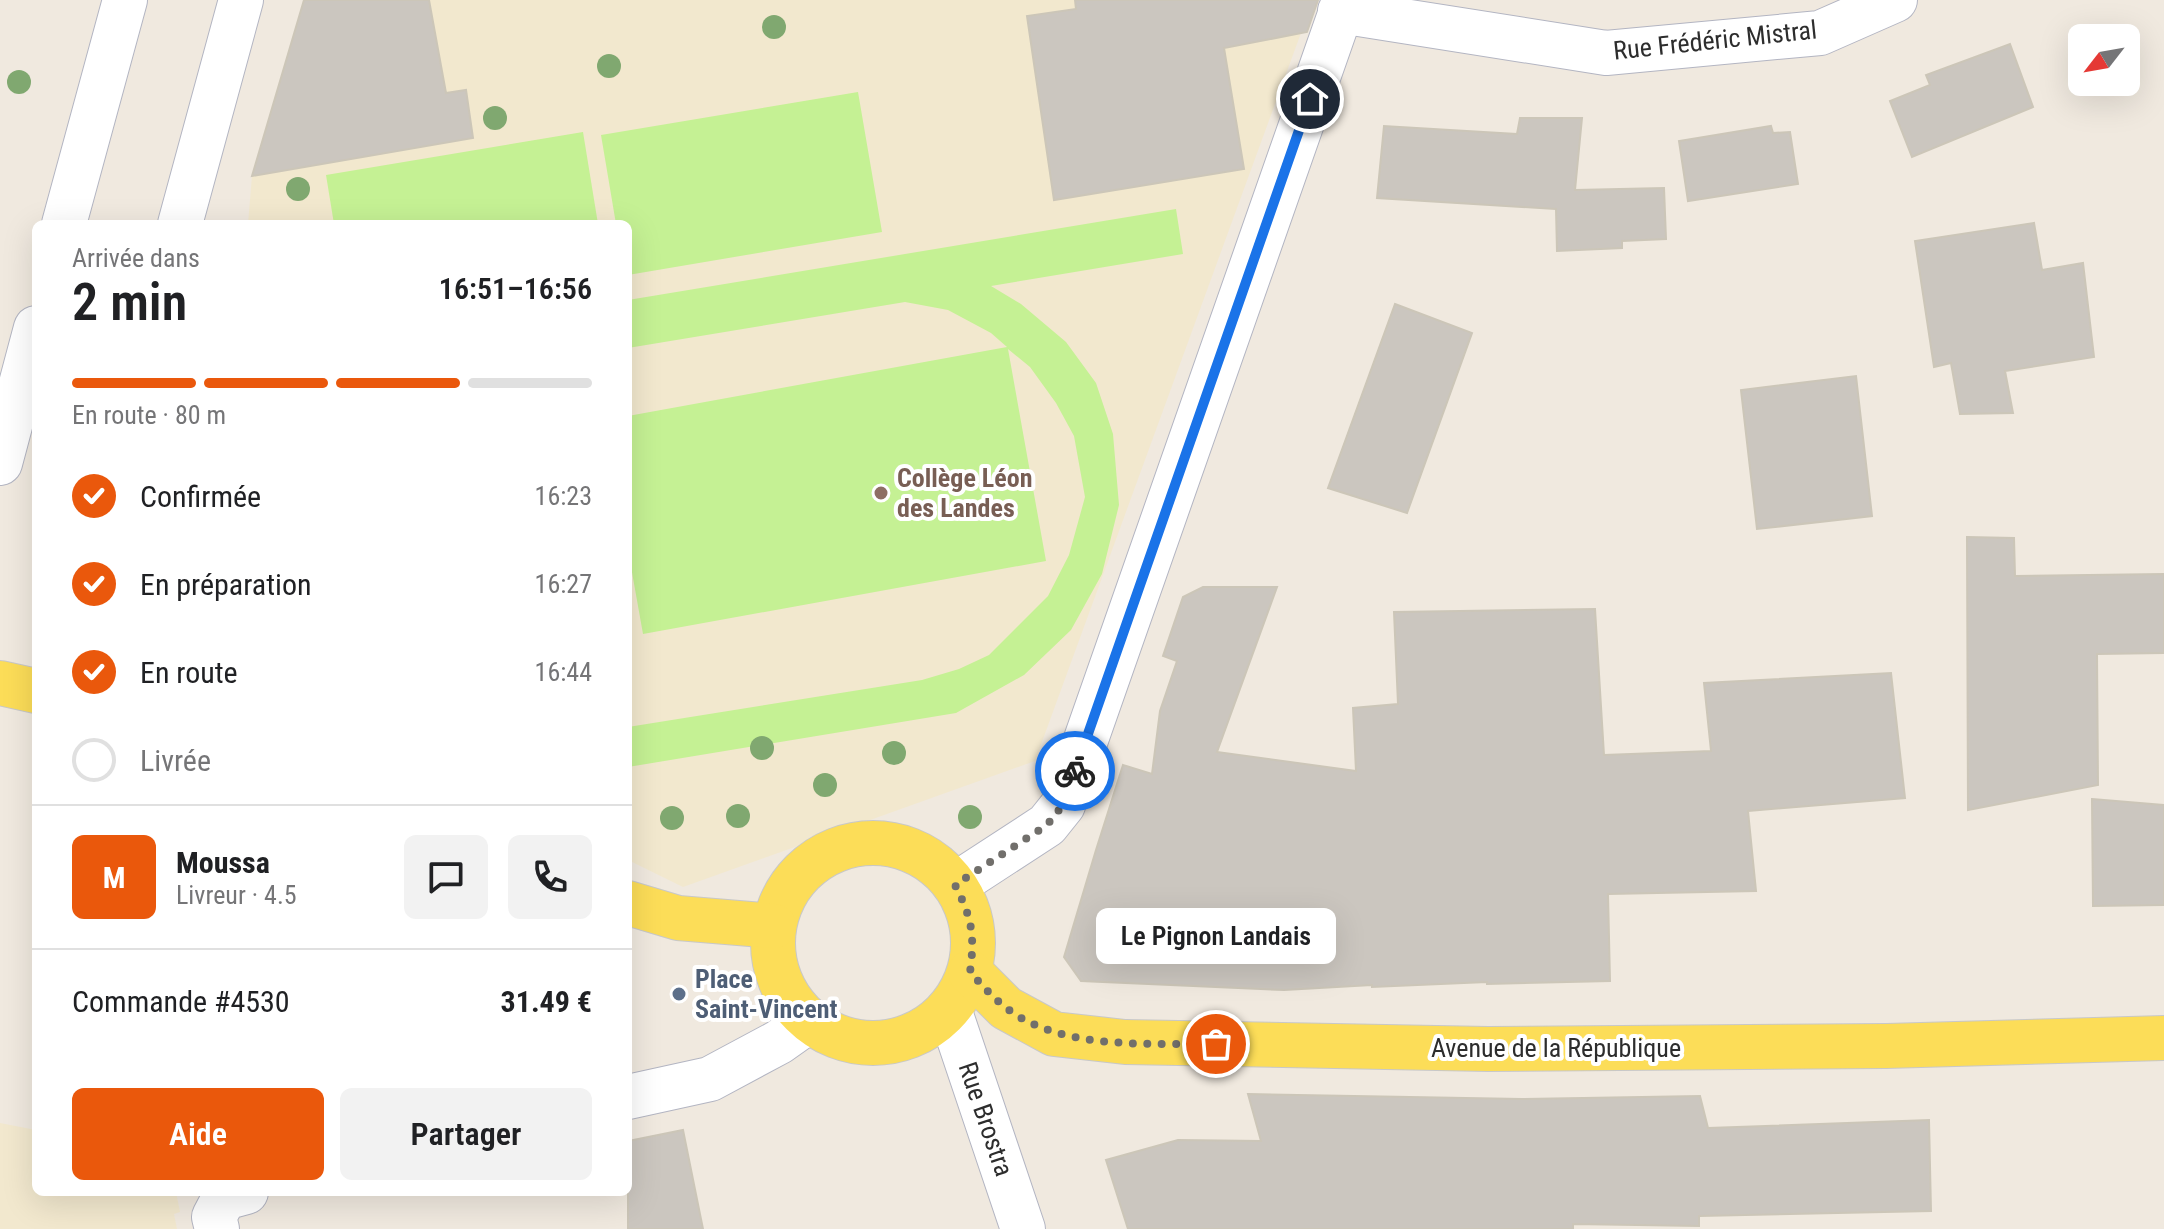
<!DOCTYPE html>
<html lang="fr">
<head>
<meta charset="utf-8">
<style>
	body { margin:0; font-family:"Roboto Condensed",sans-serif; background:#f2f2f2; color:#202124; height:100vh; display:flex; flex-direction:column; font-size:30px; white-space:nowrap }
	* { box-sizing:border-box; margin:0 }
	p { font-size:26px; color:#757577 }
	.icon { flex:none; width:44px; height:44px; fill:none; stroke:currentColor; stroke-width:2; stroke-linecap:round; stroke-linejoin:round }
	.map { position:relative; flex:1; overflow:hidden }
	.details { position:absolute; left:32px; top:220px; width:600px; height:976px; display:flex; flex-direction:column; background:#fff; border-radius:12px; box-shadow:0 8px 32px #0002 }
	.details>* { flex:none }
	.needle { width:52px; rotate:239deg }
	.fabs { position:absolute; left:2068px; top:24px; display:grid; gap:16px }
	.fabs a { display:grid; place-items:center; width:72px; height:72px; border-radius:12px; background:#fff; box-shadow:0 8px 32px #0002; font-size:40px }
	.pin { position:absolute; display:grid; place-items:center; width:68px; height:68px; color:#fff; margin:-34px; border:4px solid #fff; border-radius:50%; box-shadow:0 2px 8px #0007 }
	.courier { position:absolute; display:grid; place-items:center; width:80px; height:80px; margin:-40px; border:6px solid #1a73e8; border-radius:50%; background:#fff; color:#222; box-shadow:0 2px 10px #0007 }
	.bubble { position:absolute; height:56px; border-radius:12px; background:#fff; box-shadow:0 8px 32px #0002; font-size:26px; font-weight:600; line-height:56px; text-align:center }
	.overview em { font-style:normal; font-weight:600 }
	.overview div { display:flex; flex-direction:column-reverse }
	.overview { display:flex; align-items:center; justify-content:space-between; height:136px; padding:0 40px }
	h1 { font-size:52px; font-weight:600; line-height:60px }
	.bar { display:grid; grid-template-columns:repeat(4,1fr); gap:12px 8px; align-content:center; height:96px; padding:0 40px }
	.bar i { height:10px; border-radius:6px; background:#e0e0e0 }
	.bar .active { background:#ea580c }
	.bar p { grid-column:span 4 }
	.line { display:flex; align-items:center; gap:20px; padding:0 40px; border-top:2px solid #e0e0e0 }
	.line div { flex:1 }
	.round { display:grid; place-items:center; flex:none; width:84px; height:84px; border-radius:12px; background:#f2f2f2 }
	ol { padding:0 40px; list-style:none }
	li { display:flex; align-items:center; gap:24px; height:88px }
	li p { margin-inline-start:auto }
	li .icon { padding:8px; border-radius:50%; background:#ea580c; color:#fff; stroke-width:4 }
	li:last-child { color:#757577 }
	li i { width:44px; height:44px; border:4px solid #e0e0e0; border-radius:50% }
	.button { display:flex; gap:16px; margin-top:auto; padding:16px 40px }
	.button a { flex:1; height:92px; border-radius:12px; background:#ea580c; color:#fff; font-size:32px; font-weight:600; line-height:92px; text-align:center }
	.button a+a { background:#f2f2f2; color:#202124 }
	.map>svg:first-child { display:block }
</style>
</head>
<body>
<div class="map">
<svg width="2164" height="1229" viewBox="0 0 2164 1229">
	<rect width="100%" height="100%" fill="#f0e9df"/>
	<g fill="#f2e8ce">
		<path d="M306 0H1313L1035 761 683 887 628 860V224H248L252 176Z"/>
		<path d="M0 1123 36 1130V1192H176L180 1212 174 1214 177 1229H0Z"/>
	</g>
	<g fill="#c5f194">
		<path d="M858 92 882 232 628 275V224H616L601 135Z"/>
		<path d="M583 132 598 224H334L326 175Z"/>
		<path d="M1176 209 1183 254 991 286 1021 304 1066 342 1096 383 1113 434 1119 505 1102 574 1071 630 1024 675 956 713 628 767V727L922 680 959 669 989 655 1048 596 1069 555 1085 497 1074 436 1056 403 1030 367 1008 349 1046 561 643 634 628 550V416L1007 347 991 333 948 310 905 302 628 348V300Z"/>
	</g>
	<g fill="#cbc6bf" stroke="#ccc6b8" stroke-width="2">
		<path d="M304 0H429L446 93 466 90 473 138 252 176Z"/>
		<path d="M1075 0H1318L1307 32 1224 48 1244 169 1054 200 1027 16 1076 9Z"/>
		<path d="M2010 44 2033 107 1912 157 1890 101 1930 85 1926 75Z"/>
		<path d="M1520 118H1582L1575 190 1664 188 1666 239 1622 241V248L1557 251 1556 209 1377 198 1384 126 1517 134Z"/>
		<path d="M1771 126 1773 133 1790 132 1798 184 1688 201 1679 141Z"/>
		<path d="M2034 223 2042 270 2083 263 2094 357 2005 371 2013 413 1960 414 1951 363 1934 367 1915 241Z"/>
		<path d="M1395 304 1472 333 1407 513 1328 488Z"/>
		<path d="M1856 376 1872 516 1757 529 1741 390Z"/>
		<path d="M1967 537 2014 538 2015 576 2164 574V653L2097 654 2098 785 1968 810Z"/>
		<path d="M1203 587H1277L1217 752 1356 771 1353 708 1398 704 1394 612 1595 609 1604 755 1711 751 1704 683 1891 673 1905 798 1748 811 1756 891 1608 894 1610 981 1487 984V982L1372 987V985L1284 990 1081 981 1064 957 1096 850 1123 765 1152 774 1160 711 1177 661 1163 656 1183 597Z"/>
		<path d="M2092 799 2164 805V905L2093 906Z"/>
		<path d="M1248 1094 1522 1099 1700 1096 1708 1128 1929 1120 1931 1211 1699 1216V1226L1573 1224V1229H1128L1106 1160 1178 1140 1261 1141Z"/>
		<path d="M683 1130 703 1229H628V1141Z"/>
	</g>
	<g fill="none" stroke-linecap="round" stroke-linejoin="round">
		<defs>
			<g id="minor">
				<path d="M1340 11 1606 53 1820 33 1895 0"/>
				<path d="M64 224 125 0"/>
				<path d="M180 224 241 0"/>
				<path d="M0 463 36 328"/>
				<path d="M955 885 1047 825 1063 805 1345 0"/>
				<path d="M949 1009 1023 1229"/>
				<path d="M628 1097 710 1079 779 1042 810 1020"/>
				<path d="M217 1229 214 1217 224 1198 246 1192"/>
			</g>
			<g id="major">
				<path d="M0 683 36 691"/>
				<circle cx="873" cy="943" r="100"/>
				<path d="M628 903 678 918 774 926"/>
				<path d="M970 972 1006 1008 1054 1034 1125 1042 1488 1049 1886 1046 2164 1038"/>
			</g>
		</defs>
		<use href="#minor" stroke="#b3b5c2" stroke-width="46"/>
		<use href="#major" stroke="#c8c8c8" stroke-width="46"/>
		<use href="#minor" stroke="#fff" stroke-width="44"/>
		<use href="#major" stroke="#fcdd58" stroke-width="44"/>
	</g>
	<g fill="#80a870">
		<circle cx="774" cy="27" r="12"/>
		<circle cx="609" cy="66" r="12"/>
		<circle cx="19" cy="82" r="12"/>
		<circle cx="495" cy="118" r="12"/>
		<circle cx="298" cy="189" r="12"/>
		<circle cx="762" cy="748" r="12"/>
		<circle cx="894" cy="753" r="12"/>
		<circle cx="825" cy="785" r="12"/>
		<circle cx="738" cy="816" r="12"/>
		<circle cx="970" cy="817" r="12"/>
		<circle cx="672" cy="818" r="12"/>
	</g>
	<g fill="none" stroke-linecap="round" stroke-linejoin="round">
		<path stroke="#716f6b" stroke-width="8" stroke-dasharray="0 14.4" d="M1075 771 1063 805 1047 825 955 885C972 918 975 935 970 972 981 984 992 997 1005 1007 1060 1051 1150 1043 1216 1044"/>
		<path stroke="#1a73e8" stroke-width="10" d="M1075 771 1310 99"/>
	</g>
	<circle fill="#8d6e63" stroke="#fff" stroke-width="3" cx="881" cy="493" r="8"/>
	<circle fill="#5c6f8a" stroke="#fff" stroke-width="3" cx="679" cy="994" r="8"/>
	<g text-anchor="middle" stroke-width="8" stroke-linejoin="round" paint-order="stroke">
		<g font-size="26" fill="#2d2d2d" stroke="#fff">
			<text transform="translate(1715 40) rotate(-6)" y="9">Rue Frédéric Mistral</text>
			<text x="1556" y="1057">Avenue de la République</text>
			<text transform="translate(986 1119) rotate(71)" y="9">Rue Brostra</text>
		</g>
		<g font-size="26" font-weight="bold" fill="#785e54" stroke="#fff" text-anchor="start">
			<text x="897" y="487">Collège Léon<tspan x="897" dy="30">des Landes</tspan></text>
		</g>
		<g font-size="26" font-weight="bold" fill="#4e5e75" stroke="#fff" text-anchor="start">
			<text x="695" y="988">Place<tspan x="695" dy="30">Saint-Vincent</tspan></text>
		</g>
	</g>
</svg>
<div class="fabs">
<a><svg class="needle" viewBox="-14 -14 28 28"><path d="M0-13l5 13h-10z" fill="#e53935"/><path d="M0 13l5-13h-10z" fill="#757577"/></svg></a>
</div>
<div class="pin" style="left:1216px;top:1044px;background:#ea580c"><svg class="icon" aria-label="bag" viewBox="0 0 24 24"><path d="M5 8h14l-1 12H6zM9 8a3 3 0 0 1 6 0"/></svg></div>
<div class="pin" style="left:1310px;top:99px;background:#1f2937"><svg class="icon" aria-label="home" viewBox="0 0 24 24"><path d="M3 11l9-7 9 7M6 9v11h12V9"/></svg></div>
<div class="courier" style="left:1075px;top:771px"><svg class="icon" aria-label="bike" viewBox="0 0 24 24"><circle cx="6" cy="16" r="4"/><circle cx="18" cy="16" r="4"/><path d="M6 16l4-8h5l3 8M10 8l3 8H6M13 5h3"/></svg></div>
<div class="bubble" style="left:1096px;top:908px;width:240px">Le Pignon Landais</div>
<section class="details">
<div class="overview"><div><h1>2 min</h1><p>Arrivée dans</p></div><em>16:51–16:56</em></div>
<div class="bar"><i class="active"></i><i class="active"></i><i class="active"></i><i></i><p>En route · 80 m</p></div>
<ol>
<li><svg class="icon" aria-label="check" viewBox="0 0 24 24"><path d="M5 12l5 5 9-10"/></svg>Confirmée<p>16:23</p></li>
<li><svg class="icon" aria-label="check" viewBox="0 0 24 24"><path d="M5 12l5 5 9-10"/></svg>En préparation<p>16:27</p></li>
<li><svg class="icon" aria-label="check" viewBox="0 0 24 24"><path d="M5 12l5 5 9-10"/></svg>En route<p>16:44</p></li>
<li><i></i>Livrée</li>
</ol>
<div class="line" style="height:144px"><b class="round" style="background:#ea580c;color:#fff">M</b><div><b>Moussa</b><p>Livreur · 4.5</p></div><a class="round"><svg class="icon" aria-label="chat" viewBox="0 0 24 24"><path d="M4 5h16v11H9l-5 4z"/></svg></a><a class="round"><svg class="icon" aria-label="phone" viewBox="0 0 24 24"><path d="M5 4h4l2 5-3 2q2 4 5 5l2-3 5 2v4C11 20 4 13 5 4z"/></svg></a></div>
<div class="line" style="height:104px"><div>Commande #4530</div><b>31.49 €</b></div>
<div class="button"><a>Aide</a><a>Partager</a></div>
</section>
</div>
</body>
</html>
